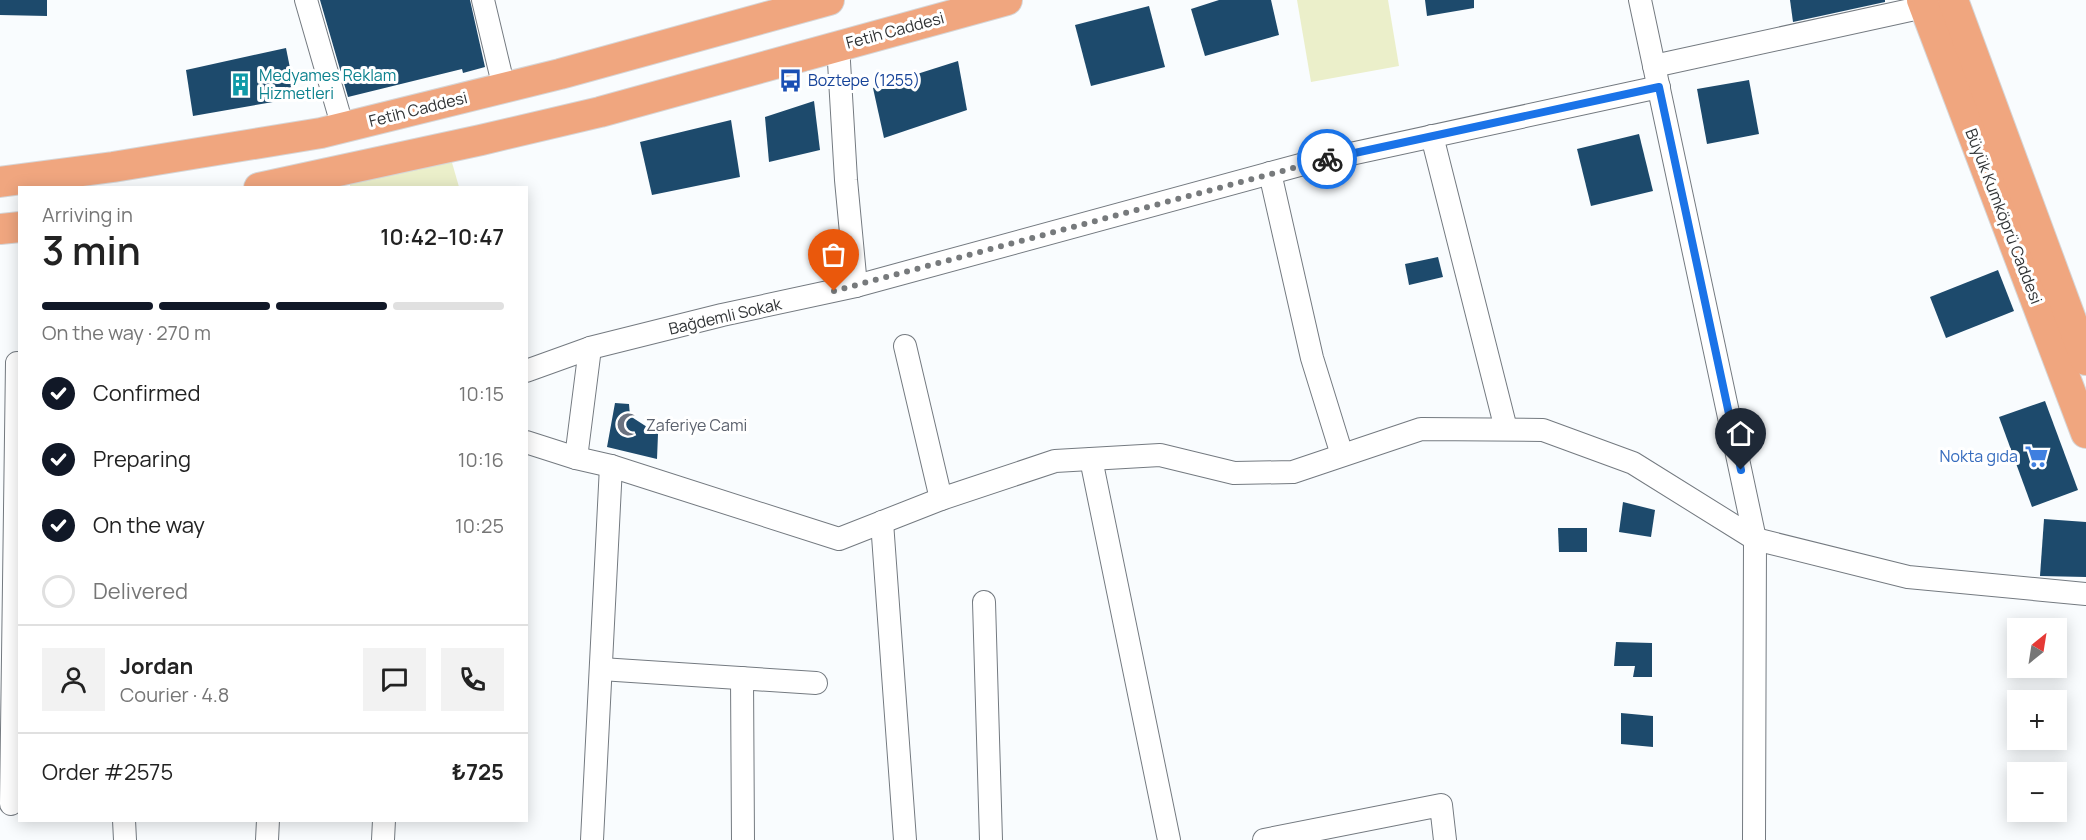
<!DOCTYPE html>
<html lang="en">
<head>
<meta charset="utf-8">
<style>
	body { margin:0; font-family:Manrope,sans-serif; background:#f2f2f2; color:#222; height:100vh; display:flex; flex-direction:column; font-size:22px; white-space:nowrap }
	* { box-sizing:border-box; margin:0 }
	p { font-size:20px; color:#767676 }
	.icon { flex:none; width:33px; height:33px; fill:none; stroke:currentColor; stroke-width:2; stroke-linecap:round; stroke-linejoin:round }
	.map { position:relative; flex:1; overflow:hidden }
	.panel { position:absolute; left:18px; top:186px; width:510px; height:636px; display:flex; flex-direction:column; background:#fff; border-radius:0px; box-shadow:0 3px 15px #0003 }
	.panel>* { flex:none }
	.needle { width:39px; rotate:30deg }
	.controls { position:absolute; left:2007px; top:618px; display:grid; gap:12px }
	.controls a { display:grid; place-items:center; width:60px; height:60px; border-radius:0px; background:#fff; box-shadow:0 3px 15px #0003; font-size:30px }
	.pin { position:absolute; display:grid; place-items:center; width:51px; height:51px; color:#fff; margin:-62px -26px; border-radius:50% 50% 50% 0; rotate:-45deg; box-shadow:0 0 6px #0007 }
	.pin .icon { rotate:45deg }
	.courier { position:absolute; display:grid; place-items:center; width:60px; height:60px; margin:-30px; border:4px solid #1a73e8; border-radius:50%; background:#fff; color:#222; box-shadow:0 2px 8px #0007 }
	.head em { font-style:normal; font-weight:600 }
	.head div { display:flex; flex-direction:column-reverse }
	.head { display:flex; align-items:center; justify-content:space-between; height:102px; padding:0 24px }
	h1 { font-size:39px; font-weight:600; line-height:45px }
	.bar { display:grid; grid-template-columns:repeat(4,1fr); gap:9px 6px; align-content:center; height:72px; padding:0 24px }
	.bar i { height:8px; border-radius:4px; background:#e0e0e0 }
	.bar .selected { background:#111827 }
	.bar p { grid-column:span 4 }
	.line { display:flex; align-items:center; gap:15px; padding:0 24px; border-top:2px solid #e0e0e0 }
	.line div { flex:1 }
	.round { display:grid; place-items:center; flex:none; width:63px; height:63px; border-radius:0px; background:#f2f2f2 }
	ol { padding:0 24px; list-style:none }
	li { display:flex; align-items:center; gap:18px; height:66px }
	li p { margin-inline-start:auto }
	li .icon { padding:6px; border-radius:50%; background:#111827; color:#fff; stroke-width:4 }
	li:last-child { color:#767676 }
	li i { width:33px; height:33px; border:3px solid #e0e0e0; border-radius:50% }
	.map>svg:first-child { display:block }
</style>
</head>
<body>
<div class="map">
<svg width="2086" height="840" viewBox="0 0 2086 840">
	<rect width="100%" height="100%" fill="#f9fcfe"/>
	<g fill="#ebefca">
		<path d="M1297 0H1388L1399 66 1311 82Z"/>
		<path d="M451 159 459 187 350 188V184Z"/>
	</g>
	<g fill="#1d4a6c">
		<path d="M0 0H47V16L0 15Z"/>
		<path d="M320 0H470L485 67 463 73 462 69 348 97Z"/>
		<path d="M1219 0H1271L1279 35 1205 56 1191 9Z"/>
		<path d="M1425 0H1474V8L1427 16Z"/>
		<path d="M1790 0H1885V2L1793 22Z"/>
		<path d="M1149 6 1165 67 1091 86 1075 25Z"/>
		<path d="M286 48 296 98 193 116 186 70Z"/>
		<path d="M958 61 967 110 884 138 873 88Z"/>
		<path d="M1749 80 1759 134 1707 144 1697 89Z"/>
		<path d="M814 101 820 150 769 162 765 117Z"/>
		<path d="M731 120 740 177 652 195 640 142Z"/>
		<path d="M1639 134 1653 191 1591 206 1577 149Z"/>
		<path d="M1438 257 1443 277 1409 285 1405 264Z"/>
		<path d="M1998 270 2014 311 1946 338 1930 297Z"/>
		<path d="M2045 401 2078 490 2032 507 1999 417Z"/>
		<path d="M615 403 629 404 630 416 658 434 657 459 607 447Z"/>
		<path d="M1623 502 1655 510 1651 537 1619 532Z"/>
		<path d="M2044 519 2086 522V577L2040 576Z"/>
		<path d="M1558 528H1587V552H1559Z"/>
		<path d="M1616 642 1652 643V677H1633L1635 666H1614Z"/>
		<path d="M1621 713 1653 716V747L1621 744Z"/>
	</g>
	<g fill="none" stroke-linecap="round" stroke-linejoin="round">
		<defs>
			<g id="minor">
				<path d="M306 0 343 128"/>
				<path d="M483 0 504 88"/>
				<path d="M1640 0 1755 539 1754 840"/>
				<path d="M838 45 846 180 856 286"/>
				<path d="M1654 66 1924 7"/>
				<path d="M1432 136 1506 429"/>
				<path d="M1270 173 1312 358 1342 455"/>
				<path d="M905 346 941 499"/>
				<path d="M526 371 590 348 722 315 856 286 1300 165 1659 87"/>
				<path d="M526 442 576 458 611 466 839 539 941 499 1055 461 1160 455 1234 473 1293 472 1421 429 1543 430 1633 463 1755 539 1908 577 2086 594"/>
				<path d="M576 458 590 348"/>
				<path d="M1091 459 1169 840"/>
				<path d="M882 522 905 840"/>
				<path d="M984 602 991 840"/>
				<path d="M601 669 816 683"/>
				<path d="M742 678 743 840"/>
				<path d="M11 804 17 363"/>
				<path d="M124 820 125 840"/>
				<path d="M267 840 268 820"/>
				<path d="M383 840 384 820"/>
				<path d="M592 840 611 466"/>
				<path d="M1264 840 1441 805 1445 840"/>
			</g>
			<g id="major">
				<path d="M1922 0 2086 433"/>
				<path d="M1953 0 2086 360"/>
				<path d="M0 182 113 167 321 133 560 74 829 0"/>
				<path d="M259 188 481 140 600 112 1007 0"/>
				<path d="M0 229 20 227"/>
			</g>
		</defs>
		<use href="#minor" stroke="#747a80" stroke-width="24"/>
		<use href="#major" stroke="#d6d6d7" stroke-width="32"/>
		<use href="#minor" stroke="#fff" stroke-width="22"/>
		<use href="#major" stroke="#f0a67f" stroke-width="30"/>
	</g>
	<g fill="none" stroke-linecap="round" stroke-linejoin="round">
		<path stroke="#777a7c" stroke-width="6" stroke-dasharray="0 10.8" d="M834 291 1327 159"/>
		<path stroke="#1a73e8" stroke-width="8" d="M1327 159 1659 87 1741 470"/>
	</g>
	<defs>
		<symbol id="bus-bare" viewBox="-9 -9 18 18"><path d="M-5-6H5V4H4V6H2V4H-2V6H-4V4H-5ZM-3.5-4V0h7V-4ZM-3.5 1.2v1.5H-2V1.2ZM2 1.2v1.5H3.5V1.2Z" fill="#1a4fb4" stroke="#fff" stroke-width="2.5" paint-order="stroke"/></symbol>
		<symbol id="building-bare" viewBox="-9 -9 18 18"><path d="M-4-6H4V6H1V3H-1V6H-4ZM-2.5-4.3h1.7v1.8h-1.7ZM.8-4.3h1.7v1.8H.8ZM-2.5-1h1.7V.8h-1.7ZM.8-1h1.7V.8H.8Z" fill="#0f9aa8" stroke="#fff" stroke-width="2.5" paint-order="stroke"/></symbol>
		<symbol id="mosque-bare" viewBox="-9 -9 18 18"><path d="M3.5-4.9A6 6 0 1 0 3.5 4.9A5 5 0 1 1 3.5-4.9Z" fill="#6b7280" stroke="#fff" stroke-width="2.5" paint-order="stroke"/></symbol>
		<symbol id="supermarket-bare" viewBox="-9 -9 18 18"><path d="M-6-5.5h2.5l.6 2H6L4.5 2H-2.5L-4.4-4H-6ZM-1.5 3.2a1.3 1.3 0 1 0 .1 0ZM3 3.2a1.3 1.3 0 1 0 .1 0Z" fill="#3f7fe0" stroke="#fff" stroke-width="2.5" paint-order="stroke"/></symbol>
	</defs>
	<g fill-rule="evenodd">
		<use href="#bus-bare" x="774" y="64" width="33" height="33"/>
		<use href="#building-bare" x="224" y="68" width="33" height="33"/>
		<use href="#mosque-bare" x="612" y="408" width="33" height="33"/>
		<use href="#supermarket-bare" x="2020" y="440" width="33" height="33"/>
	</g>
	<g text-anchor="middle" stroke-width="6" stroke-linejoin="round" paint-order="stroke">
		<g font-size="16" fill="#313436" stroke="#fff">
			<text transform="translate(895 30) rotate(-15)" y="6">Fetih Caddesi</text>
			<text transform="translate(418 109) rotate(-14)" y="6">Fetih Caddesi</text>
			<text transform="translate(2004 216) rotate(69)" y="6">Büyük Kumköprü Caddesi</text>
			<text transform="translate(725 316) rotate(-13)" y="6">Bağdemli Sokak</text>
		</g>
		<g font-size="16" fill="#0d838f" stroke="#fff" text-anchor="start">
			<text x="259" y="81">Medyames Reklam<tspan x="259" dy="18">Hizmetleri</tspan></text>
		</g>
		<g font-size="16" fill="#164399" stroke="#fff" text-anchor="start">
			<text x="808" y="86">Boztepe (1255)</text>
		</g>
		<g font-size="16" fill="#5b616d" stroke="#fff" text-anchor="start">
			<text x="646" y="431">Zaferiye Cami</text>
		</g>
		<g font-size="16" fill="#366cbe" stroke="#fff" text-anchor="end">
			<text x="2018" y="462">Nokta gıda</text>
		</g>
	</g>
</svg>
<div class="controls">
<a><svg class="needle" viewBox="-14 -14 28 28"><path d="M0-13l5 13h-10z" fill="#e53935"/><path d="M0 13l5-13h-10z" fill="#767676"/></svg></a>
<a>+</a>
<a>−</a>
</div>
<div class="pin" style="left:834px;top:291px;background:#ea580c"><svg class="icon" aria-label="bag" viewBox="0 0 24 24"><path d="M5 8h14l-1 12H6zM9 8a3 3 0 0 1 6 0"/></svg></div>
<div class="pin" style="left:1741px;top:470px;background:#1f2937"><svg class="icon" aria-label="home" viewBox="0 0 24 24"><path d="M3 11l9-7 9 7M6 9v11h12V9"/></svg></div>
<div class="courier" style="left:1327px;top:159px"><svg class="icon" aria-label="bike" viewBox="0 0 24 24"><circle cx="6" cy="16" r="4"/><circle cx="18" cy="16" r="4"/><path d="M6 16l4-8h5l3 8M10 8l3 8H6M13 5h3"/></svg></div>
<section class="panel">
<div class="head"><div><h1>3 min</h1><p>Arriving in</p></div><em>10:42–10:47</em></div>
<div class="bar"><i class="selected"></i><i class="selected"></i><i class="selected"></i><i></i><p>On the way · 270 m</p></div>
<ol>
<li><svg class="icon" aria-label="check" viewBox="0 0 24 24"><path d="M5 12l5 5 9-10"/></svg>Confirmed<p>10:15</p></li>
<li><svg class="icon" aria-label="check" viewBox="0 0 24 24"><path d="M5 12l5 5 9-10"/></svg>Preparing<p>10:16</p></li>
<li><svg class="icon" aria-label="check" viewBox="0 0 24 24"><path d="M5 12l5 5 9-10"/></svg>On the way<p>10:25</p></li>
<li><i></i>Delivered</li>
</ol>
<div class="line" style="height:108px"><a class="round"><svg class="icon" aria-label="person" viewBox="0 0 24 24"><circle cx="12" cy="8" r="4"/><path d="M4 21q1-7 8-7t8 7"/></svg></a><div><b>Jordan</b><p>Courier · 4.8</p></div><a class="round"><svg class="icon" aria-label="chat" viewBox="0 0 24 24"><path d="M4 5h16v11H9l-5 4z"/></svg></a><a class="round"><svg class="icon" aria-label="phone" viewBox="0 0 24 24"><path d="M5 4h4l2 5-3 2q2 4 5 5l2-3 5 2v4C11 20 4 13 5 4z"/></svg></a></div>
<div class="line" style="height:78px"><div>Order #2575</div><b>₺725</b></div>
</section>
</div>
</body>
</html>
